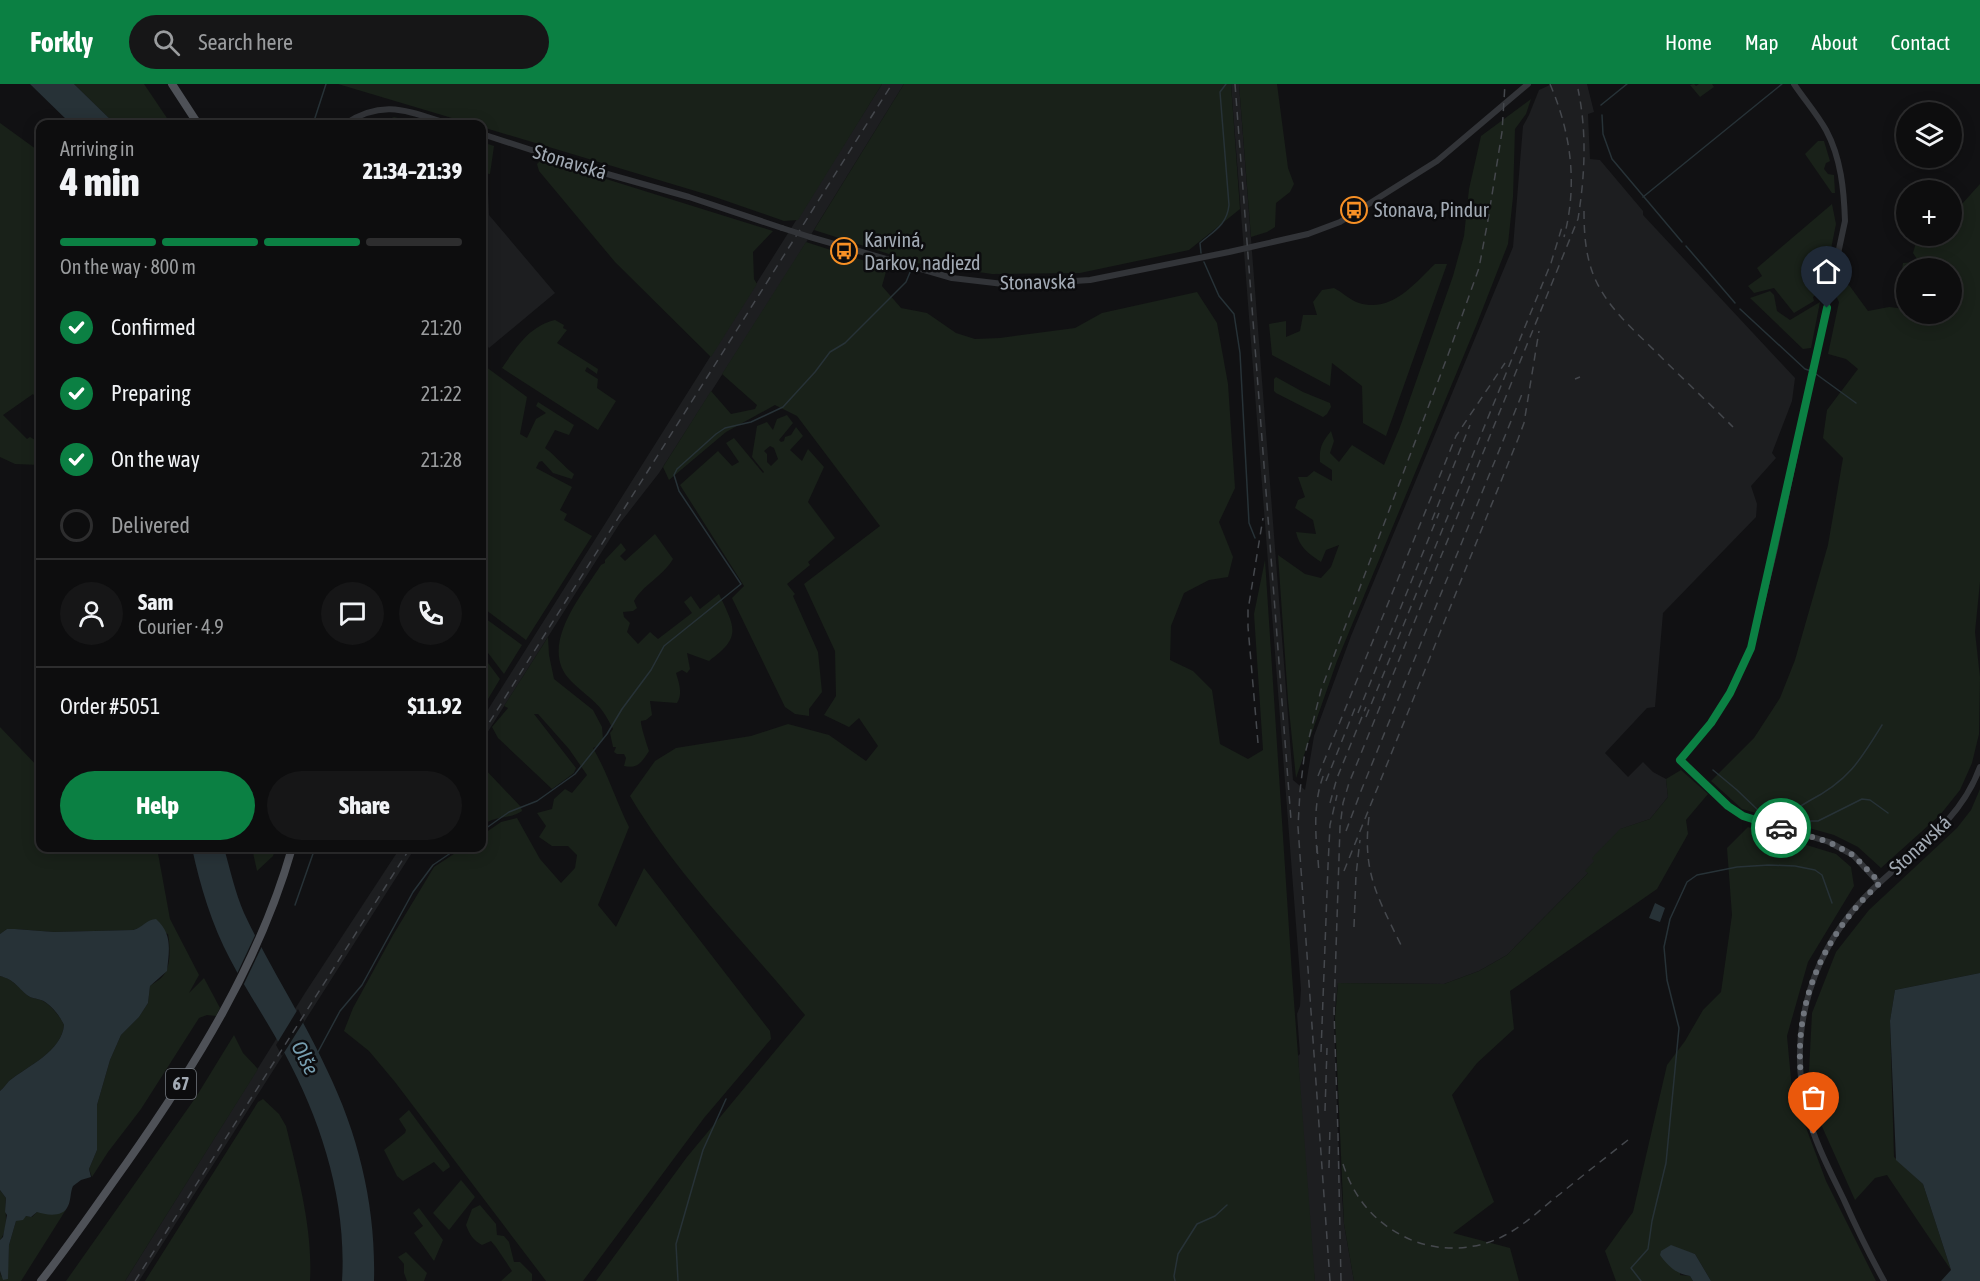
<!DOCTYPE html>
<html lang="en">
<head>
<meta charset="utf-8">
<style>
	body { margin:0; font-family:"Asap Condensed",sans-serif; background:#161617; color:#f1f3f6; height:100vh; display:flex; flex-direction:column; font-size:22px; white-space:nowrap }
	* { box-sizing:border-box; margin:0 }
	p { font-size:20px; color:#9a9c9e }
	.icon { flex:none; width:33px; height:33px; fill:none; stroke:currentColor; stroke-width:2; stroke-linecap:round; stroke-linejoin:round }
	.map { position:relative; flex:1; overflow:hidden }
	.sheet { position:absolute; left:36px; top:36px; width:450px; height:732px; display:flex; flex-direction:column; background:#0d0d0e; border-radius:12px; box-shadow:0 3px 15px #0003,0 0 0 2px #2d2d2e }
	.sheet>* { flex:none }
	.controls { position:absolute; left:1896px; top:18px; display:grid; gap:12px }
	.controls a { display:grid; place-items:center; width:66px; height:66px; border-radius:50%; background:#0d0d0e; box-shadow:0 3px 15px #0003,0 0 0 2px #2d2d2e; font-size:30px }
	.pin { position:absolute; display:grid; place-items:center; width:51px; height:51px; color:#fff; margin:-62px -26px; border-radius:50% 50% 50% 0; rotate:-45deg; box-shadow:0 0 6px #0007 }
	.pin .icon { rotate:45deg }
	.courier { position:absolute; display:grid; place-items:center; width:60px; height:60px; margin:-30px; border:4px solid #0b8043; border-radius:50%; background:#fff; color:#222; box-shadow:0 2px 8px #0007 }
	.overview em { font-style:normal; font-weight:800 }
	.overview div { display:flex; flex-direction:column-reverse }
	.overview { display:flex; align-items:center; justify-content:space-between; height:102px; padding:0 24px }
	h1 { font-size:39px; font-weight:800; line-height:45px }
	.bar { display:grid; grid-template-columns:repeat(4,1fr); gap:9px 6px; align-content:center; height:72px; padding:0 24px }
	.bar i { height:8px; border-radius:4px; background:#2d2d2e }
	.bar .on { background:#0b8043 }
	.bar p { grid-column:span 4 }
	.line { display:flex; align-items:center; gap:15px; padding:0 24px; border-top:2px solid #2d2d2e }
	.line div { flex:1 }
	.round { display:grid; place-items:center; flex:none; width:63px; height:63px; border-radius:32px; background:#161617 }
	ol { padding:0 24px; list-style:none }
	li { display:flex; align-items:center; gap:18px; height:66px }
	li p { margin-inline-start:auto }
	li .icon { padding:6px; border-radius:50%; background:#0b8043; color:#fff; stroke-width:4 }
	li:last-child { color:#9a9c9e }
	li i { width:33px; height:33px; border:3px solid #2d2d2e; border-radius:50% }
	.action { display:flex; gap:12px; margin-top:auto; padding:12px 24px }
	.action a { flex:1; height:69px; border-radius:36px; background:#0b8043; color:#fff; font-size:24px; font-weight:800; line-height:69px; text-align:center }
	.action a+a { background:#161617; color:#f1f3f6 }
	header { display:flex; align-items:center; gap:36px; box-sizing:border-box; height:84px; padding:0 30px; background:#0b8043; color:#fff }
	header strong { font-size:28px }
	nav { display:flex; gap:33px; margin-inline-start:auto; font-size:21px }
	.search { width:420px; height:54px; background:#161617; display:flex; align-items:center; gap:15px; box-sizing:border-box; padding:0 21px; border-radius:33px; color:#9a9c9e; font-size:22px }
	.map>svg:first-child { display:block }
</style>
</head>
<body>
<header>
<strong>Forkly</strong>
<div class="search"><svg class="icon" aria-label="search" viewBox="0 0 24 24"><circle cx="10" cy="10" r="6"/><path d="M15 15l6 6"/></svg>Search here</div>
<nav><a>Home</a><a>Map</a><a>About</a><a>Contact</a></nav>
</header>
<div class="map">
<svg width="1980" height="1197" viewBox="0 0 1980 1197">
	<rect width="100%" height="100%" fill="#111113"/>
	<g fill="#1d1e20">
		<path d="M882 0H904L786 191 659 389 620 439 482 657V635Z"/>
		<path d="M1231 0H1239L1293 696 1305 706 1314 652 1351 552 1513 163 1523 42 1529 31 1539 6 1552 0H1587L1594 28 1588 30 1590 75 1600 76 1643 127V131L1795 294 1792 317 1772 369 1776 374 1751 402 1757 420 1756 433 1663 529 1655 623 1647 624 1605 669 1628 693 1643 678 1653 688 1666 695 1668 713 1650 735 1621 745 1595 776 1588 789 1507 871 1479 887 1444 900 1338 899 1334 936 1338 1051 1344 1140 1354 1197H1315L1308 1143 1298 972 1300 970 1297 930 1300 922 1301 905Z"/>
		<path d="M482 102 488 109 489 131 555 209 489 264 482 255Z"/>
		<path d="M400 764H415L139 1197H125L305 909Z"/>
	</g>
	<g fill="#192119" fill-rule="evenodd">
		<path d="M74 0H144L171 40H115Z"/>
		<path d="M338 0H882L798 136 784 137 712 112 482 43V40H472Z"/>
		<path d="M904 0H1231L1240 125 1189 166 1080 189 992 190 917 179 814 146Z"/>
		<path d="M1239 0H1277L1288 84 1294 100 1290 108 1276 119 1275 143 1267 148 1251 153Z"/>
		<path d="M1694 0 1696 2 1699 0H1712L1714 3 1700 13 1690 1Z"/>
		<path d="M1531 15 1526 30 1515 45 1513 113 1508 160 1476 242 1337 577 1296 694 1288 616 1278 471 1305 490 1321 494 1331 483 1339 461 1326 466 1321 478C1309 470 1299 463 1296 448L1316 450 1313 436 1295 424 1298 416 1305 413 1298 393H1307L1314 387 1332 397V386L1320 378C1319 364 1322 358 1331 347L1334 357 1330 369 1339 378 1352 361 1384 381 1400 343 1453 192 1464 152 1469 105 1481 52Z"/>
		<path d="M394 33 421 40H378Z"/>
		<path d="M0 39 40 68V314L38 316 33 310 3 331 27 355 30 353 40 359V381L15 380 0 373Z"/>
		<path d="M1818 57H1824L1830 77 1826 79 1824 85 1828 90 1834 91 1835 109H1832L1805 70Z"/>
		<path d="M482 58 494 62 490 90 482 89Z"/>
		<path d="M542 75 773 147 753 168 754 195 757 200 711 273 615 178 539 87 537 80Z"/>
		<path d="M1980 100V498L1975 548 1980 593 1979 650 1972 679 1960 706 1940 731 1881 784 1858 763 1834 751 1742 725 1711 697 1754 654 1780 614 1795 576 1828 461 1843 374 1823 354 1827 326 1858 285 1846 275 1828 270 1839 218 1836 212 1838 207 1849 201 1868 227 1889 223 1906 225V230H1952V184H1906V198L1901 192 1903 179 1919 178 1913 169 1917 155 1924 152H1952V131Z"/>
		<path d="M1832 120 1836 140 1823 205 1813 213 1814 217 1794 229 1774 204 1754 209 1748 202 1762 192 1757 184Z"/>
		<path d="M806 158 887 184 882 202 901 224 927 229 956 249 975 255 1000 254 1075 244 1102 229 1197 208 1217 239 1228 300 1235 404 1219 438 1233 473 1228 493 1209 496 1184 509 1171 542 1170 576 1193 587 1212 606 1220 660 1248 675 1263 666 1254 530 1265 476 1292 891 1315 1197H596L687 1073 805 931C746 859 678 793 630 712L655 677 676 664 751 652 788 640 829 651 866 677 878 662 859 634 849 643 824 631 836 612 835 567 804 500 880 442 797 332 775 321 726 348 669 396 663 383 711 307 731 330 755 325 757 321 722 290Z"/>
		<path d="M1435 180H1447L1386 352 1363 339 1362 302 1332 279 1330 302 1272 271 1269 240 1286 237V253L1300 247 1303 231H1317L1313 218 1322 206 1334 204C1342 208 1350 216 1359 219 1392 229 1414 200 1435 180Z"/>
		<path d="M1770 207 1774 211 1777 227 1790 236 1820 218 1811 264 1803 265 1750 214Z"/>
		<path d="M555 236 564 241 563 244 567 246 557 259 598 285 597 290 587 283 585 287 598 295 597 304 616 317 598 346 502 284C516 264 529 242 555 236Z"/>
		<path d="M482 280 527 313 520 350 527 354 536 335 546 329 536 322 538 318 574 341 569 351 555 346 545 364C556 372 563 382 574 390L572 395 553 389 542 377 539 378 536 384 572 403 560 426 567 430 564 436 592 452 526 556 482 523Z"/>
		<path d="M1276 293 1303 308 1330 319 1331 323 1327 330 1323 333 1276 309 1274 307V295Z"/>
		<path d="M787 331 793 339 779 356 781 358 784 357 785 353 791 351 796 343 803 352 790 366 802 377 808 365 824 383 808 418 835 454 808 478 810 481 787 500 795 510 793 512 818 568 822 608 809 625V632L795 630 785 623 732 514 744 502 680 401 718 367 732 382 739 378 726 359 734 354 763 389 764 388 752 373 757 342 767 338 773 346 777 335ZM770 362 774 364 778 375 771 382 767 378V370L764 367Z"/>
		<path d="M655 450 673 475C663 492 643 501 634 517L637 524 633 527 623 528 624 533 630 539 627 548 638 560 650 548 658 555 692 529 684 518 691 512 700 525 719 510C735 544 742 553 709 577L687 569 690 585 687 589 682 586 676 589C679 599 683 610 677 619L650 617 652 631 646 636 641 637C640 640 647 661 649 667 642 678 638 685 624 682L626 674 624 670H617L614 668 616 663H613L610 649 613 645C599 616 591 617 571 597 537 563 582 511 601 481L605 479V476L621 459 626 466 620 472 625 477Z"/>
		<path d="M482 532 522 561 504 590 482 561Z"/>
		<path d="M548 553 549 571 554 595 593 626 602 643 603 655 598 662 593 664C608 690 616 717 629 743L598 821 616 843 644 784 770 947 771 955 704 1034 583 1197H546L395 998 369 967 344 947 353 924 393 851 434 783 463 764H482V751L501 738 517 734 540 775 561 799 575 784 577 771 568 762H552L539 753 546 742 537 729 552 725 554 715 565 705 572 709 587 691 569 665 538 630H534L576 684 574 689 552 705 498 654 492 643 508 624 504 622Z"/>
		<path d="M482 571 500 595 482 625Z"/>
		<path d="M0 643 40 685V764H157L170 835 199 891 189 909 204 894 220 924 216 932 207 931 199 934 141 1025 108 1068 92 1093 89 1085 97 1066V1021L110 976 121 951 139 933 148 919 150 902C155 898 162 895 165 889 171 880 170 860 168 850L142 843 133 846 54 848 15 845H7L0 850Z"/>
		<path d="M482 682 521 723 522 727C509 736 494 731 482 742Z"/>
		<path d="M1681 686 1708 710 1686 736 1688 750 1657 805 1510 907 1514 945 1477 979 1452 1011 1494 1118 1453 1149 1510 1164 1519 1197H1354L1344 1140 1335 934 1338 899 1444 900 1479 887 1507 871 1588 789 1585 787 1594 777 1592 774 1620 745 1650 735 1668 713 1666 695Z"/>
		<path d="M1980 705V889L1895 906 1890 937 1894 1073 1923 1100 1951 1186 1887 1091 1875 1094 1855 1116 1820 1038 1809 987 1812 929 1836 868 1869 826 1957 744 1971 726Z"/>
		<path d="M1748 743 1836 770 1851 783 1854 802 1808 878 1787 952 1792 1006 1826 1097 1876 1197H1711L1695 1170 1685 1167 1680 1191 1690 1192 1693 1197H1616L1605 1167 1633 1128 1667 981 1685 957 1703 926 1721 908 1732 831 1727 764Z"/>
		<path d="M252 764H276L273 772 257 787Z"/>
		<path d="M0 892C13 895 18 903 27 911 32 915 36 914 41 916 50 920 60 932 64 941 62 967 28 982 9 997 6 1000 4 1004 0 1007Z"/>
		<path d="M234 951 243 969 258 985 125 1197H66L196 1013Z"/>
		<path d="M263 1015 279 1030 286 1042C298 1091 313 1146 310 1197H145L258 1018Z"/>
		<path d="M409 1026 449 1080 450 1083 443 1088 434 1078 403 1097 397 1092 384 1066 405 1049 406 1046 399 1035Z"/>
		<path d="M461 1096 475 1113 449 1146 433 1129Z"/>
		<path d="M0 1106 6 1114C4 1127 10 1144 0 1156Z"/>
		<path d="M480 1121 496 1140 497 1151 504 1152 509 1158 514 1178H520L532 1190V1197H501L512 1187C505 1177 499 1166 491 1157L482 1161C474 1157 469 1150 466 1141L472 1125Z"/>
		<path d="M67 1124 21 1197H0V1187L1 1193 8 1181 9 1161 16 1137 26 1132 32 1133 37 1128 65 1126Z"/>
		<path d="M419 1124 443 1156 434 1177 414 1149 423 1142 413 1129Z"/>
		<path d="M406 1168 427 1189 424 1197H407L404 1189V1180L398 1173Z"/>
	</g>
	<g fill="#273237">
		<path d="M30 0H74L115 40H71Z"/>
		<path d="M192 764H224C230 785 235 808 244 829 269 882 302 932 327 986 359 1052 376 1123 374 1197H342C347 1118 322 1039 285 970 268 938 247 908 230 875 212 841 200 802 192 764Z"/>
		<path d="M1655 819 1665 824 1660 838 1649 834Z"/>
		<path d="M156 835C173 850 169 867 167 887L150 902 148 919 139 933 121 951 110 976 97 1021V1066L89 1085 91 1093 81 1096 73 1102C70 1109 71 1116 68 1122 63 1134 46 1131 37 1128L31 1133 26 1132 23 1136 16 1137 9 1161 8 1195 3 1196 0 1187V1156L3 1153 7 1131 5 1128 6 1114 0 1106V1007C4 1004 6 1000 9 997 28 982 62 967 64 941 60 932 50 919 41 916 36 914 32 915 27 911 17 903 15 896 0 892V850L7 845H15L54 848 133 846C142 844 147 835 156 835Z"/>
		<path d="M1980 889V1197H1941L1951 1186 1923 1100 1896 1076 1890 937 1895 906Z"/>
		<path d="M1671 1161 1695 1170 1711 1197H1693L1690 1192C1676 1190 1668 1182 1660 1171L1661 1167Z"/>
	</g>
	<g fill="#111113">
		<path d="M257 847 263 860 242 904 236 892Z"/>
		<path d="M298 925 304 937 282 972 276 961Z"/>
	</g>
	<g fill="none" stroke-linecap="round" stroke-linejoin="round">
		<g stroke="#273237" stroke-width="1.5">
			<path d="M1601 21 1627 0"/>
			<path d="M1602 31 1603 50 1612 75 1682 158"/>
			<path d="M313 40 326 0"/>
			<path d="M1643 113 1782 0"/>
			<path d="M1686 162 1735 219"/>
			<path d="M1201 169 1200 159C1214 147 1227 141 1229 121L1220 8 1226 0"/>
			<path d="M1204 178 1219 212 1234 230 1240 269 1249 439 1255 454"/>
			<path d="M1740 225 1805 285 1811 287"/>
			<path d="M1816 290 1856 319"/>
			<path d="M1713 686 1737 706 1760 728C1767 728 1776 729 1783 728 1793 727 1801 722 1809 717 1848 697 1860 677 1882 641"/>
			<path d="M1801 724 1809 737H1818L1862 715 1870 716 1888 729"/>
			<path d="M482 747 509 728 537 717 575 690 607 650 622 625 651 586 664 562 741 500 679 407 674 391 677 385 716 350 725 344 751 338 783 323 815 288 830 268 845 259 906 198 911 186"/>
			<path d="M295 821 315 764"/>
			<path d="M318 968 340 927 362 901 413 808 433 781 458 764"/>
			<path d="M678 1197 676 1160 703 1066 726 1015"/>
			<path d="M1175 1197 1174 1192 1178 1170 1197 1140 1215 1132 1227 1121"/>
			<path d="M1641 1197 1631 1184 1648 1165 1652 1137 1666 1079 1679 944 1667 896 1664 863 1670 835 1687 798 1697 791 1737 783 1769 781 1795 782 1815 786 1822 791 1832 819"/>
		</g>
		<g stroke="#323438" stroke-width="6">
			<path d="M1794 0C1804 15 1817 30 1826 46 1841 74 1844 106 1845 137L1775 464 1751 564 1730 609 1711 639 1680 676 1728 722 1743 732 1829 758 1853 771 1879 799"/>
			<path d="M345 40C384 14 409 28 449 40"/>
			<path d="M482 50 593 86 689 113 782 144"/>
			<path d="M810 153 952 194 1012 201 1090 196 1229 168 1308 150 1340 138 1437 77 1528 0"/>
			<path d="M1884 1197C1869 1170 1856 1143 1844 1116 1830 1087 1815 1059 1807 1028 1786 945 1813 862 1874 804 1913 767 1961 737 1980 683"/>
		</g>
		<g stroke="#4e5157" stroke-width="8">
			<path d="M172 0 198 40"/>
			<path d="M41 1197C71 1159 98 1119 126 1080 195 982 259 880 292 764"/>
		</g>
		<g stroke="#45484d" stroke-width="1.5" stroke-dasharray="8 6" stroke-linecap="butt">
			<path d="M1235 0 1291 736"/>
			<path d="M1550 0C1571 49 1578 100 1564 153"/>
			<path d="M1584 127C1584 152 1586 177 1597 199 1611 227 1635 247 1657 269 1682 294 1708 318 1733 343"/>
			<path d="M1575 295 1580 293"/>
			<path d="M1432 436 1470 341"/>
			<path d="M1358 629 1439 429"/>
			<path d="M1366 633 1551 179 1562 143"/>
			<path d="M482 650 892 0"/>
			<path d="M1258 659 1248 543V526L1263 434"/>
			<path d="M1318 692 1456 352 1505 279"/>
			<path d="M1326 697 1357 619"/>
			<path d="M1330 719 1337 694 1366 623"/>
			<path d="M1369 733C1362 788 1378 814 1401 861"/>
			<path d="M1346 747 1361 707 1522 310"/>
			<path d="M1317 762 1319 789"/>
			<path d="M1317 769C1315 740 1314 714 1325 687"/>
			<path d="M1344 787 1518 355 1524 339 1539 247"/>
			<path d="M1354 843 1356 791 1360 756"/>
			<path d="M1321 968 1328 782 1330 741 1337 711"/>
			<path d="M1325 1027 1327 964"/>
			<path d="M1343 1080C1353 1112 1373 1137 1403 1152 1435 1169 1477 1168 1509 1149 1527 1139 1543 1123 1560 1110 1582 1092 1605 1074 1628 1056"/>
			<path d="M1329 1084 1330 1042"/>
			<path d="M135 1197 410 764"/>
			<path d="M1330 1197 1298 743 1300 707 1304 674 1321 606 1448 271 1479 184 1488 136 1502 48 1505 0"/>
			<path d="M1341 1197 1338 1051 1334 927 1340 743 1343 719 1349 699 1578 135C1585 91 1587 48 1578 5"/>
		</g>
		<path stroke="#323438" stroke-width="6" d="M782 144 810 153"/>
	</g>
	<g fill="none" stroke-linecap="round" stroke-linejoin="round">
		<path stroke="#6f747c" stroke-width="6" stroke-dasharray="0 10.8" d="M1781 744 1829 758 1853 771 1880 799C1807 865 1781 957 1814 1050"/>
		<path stroke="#0b8043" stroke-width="8" d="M1781 744 1743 732 1728 722 1680 676 1711 639 1730 609 1751 564 1827 224"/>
	</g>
	<defs>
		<symbol id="bus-ring" viewBox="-11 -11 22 22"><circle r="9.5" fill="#0c0c0e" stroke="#f79025" stroke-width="1.5"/><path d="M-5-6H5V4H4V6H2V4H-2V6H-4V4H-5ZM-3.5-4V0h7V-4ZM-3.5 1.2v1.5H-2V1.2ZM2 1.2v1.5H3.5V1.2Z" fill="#f79025"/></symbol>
	</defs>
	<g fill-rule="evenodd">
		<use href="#bus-ring" x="1339" y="111" width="30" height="30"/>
		<use href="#bus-ring" x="829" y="152" width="30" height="30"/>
	</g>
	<g text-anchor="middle" stroke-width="5" stroke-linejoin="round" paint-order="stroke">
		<rect fill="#0c0c0e" stroke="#757b82" stroke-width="1.5" x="166" y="985" width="30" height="30" rx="4.5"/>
		<g font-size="18" font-weight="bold" fill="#a2aab4">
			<text x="181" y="1006">67</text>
		</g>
		<g font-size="20" fill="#a2aab4" stroke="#0c0c0e">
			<text transform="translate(570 78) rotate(17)" y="7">Stonavská</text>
			<text transform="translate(1038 198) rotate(-1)" y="7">Stonavská</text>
			<text transform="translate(1920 761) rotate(-43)" y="7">Stonavská</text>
		</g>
		<g font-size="20" fill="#a2aab4" stroke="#0c0c0e" text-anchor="start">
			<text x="1374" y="133">Stonava, Pindur</text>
			<text x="864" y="163">Karviná,<tspan x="864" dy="23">Darkov, nadjezd</tspan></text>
		</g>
		<g font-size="21" font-style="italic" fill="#779fb1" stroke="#0c0c0e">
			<text transform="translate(305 974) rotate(63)" y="7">Olše</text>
		</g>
	</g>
</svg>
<div class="controls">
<a><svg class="icon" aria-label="layers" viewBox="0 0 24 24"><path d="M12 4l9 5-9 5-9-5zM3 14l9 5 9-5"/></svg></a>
<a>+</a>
<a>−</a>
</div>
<div class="pin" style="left:1814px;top:1050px;background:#ea580c"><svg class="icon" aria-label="bag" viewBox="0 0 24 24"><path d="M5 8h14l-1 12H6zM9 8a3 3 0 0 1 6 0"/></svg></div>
<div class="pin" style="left:1827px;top:224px;background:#1f2937"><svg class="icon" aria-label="home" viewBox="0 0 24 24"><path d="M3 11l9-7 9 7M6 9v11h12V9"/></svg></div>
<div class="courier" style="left:1781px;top:744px"><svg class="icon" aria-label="car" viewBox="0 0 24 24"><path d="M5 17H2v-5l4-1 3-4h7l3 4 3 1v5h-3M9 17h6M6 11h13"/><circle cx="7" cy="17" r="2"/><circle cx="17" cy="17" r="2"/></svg></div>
<section class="sheet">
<div class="overview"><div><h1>4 min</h1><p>Arriving in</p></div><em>21:34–21:39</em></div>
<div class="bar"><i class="on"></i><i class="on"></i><i class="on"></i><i></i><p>On the way · 800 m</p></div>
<ol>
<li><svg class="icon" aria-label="check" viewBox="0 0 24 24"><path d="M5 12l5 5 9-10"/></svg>Confirmed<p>21:20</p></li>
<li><svg class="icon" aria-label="check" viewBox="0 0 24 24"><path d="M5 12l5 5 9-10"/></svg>Preparing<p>21:22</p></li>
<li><svg class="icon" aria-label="check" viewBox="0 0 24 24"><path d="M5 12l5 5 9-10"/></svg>On the way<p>21:28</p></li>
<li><i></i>Delivered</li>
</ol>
<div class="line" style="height:108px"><a class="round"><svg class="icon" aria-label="person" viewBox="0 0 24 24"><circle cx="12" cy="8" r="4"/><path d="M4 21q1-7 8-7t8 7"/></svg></a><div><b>Sam</b><p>Courier · 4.9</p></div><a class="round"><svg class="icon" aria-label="chat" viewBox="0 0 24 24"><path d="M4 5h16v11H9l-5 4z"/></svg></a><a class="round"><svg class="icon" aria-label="phone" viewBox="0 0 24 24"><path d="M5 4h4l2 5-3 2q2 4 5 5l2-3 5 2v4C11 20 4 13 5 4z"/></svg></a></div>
<div class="line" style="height:78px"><div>Order #5051</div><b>$11.92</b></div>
<div class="action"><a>Help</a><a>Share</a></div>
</section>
</div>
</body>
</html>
